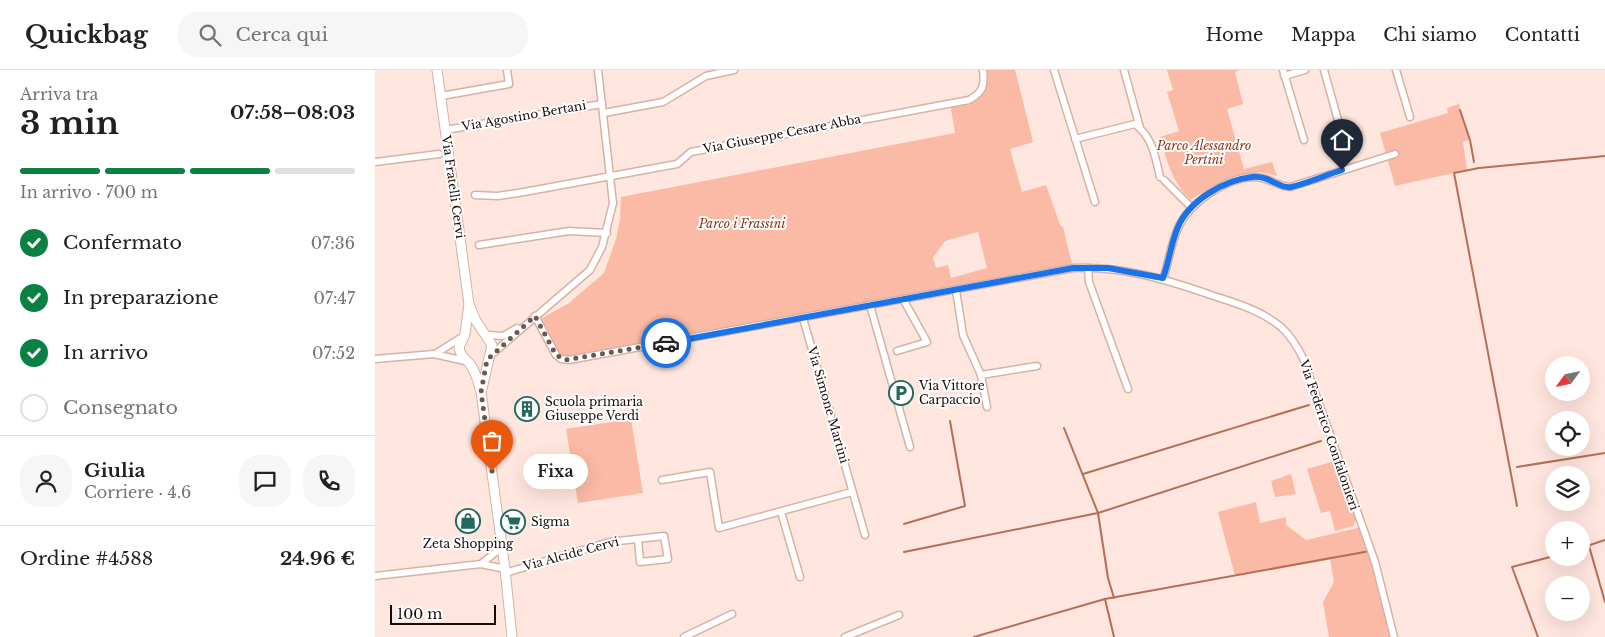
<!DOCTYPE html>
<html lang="it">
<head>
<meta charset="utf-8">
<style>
	body { margin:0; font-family:"Libre Baskerville",serif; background:#f6f6f6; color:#202124; height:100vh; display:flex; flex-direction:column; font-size:19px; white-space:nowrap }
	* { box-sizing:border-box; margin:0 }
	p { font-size:16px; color:#757577 }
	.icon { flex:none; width:28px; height:28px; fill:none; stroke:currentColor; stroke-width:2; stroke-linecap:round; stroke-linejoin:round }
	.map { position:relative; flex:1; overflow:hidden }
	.panel { display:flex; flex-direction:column; background:#fff; width:375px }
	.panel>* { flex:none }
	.needle { width:32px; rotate:237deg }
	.controls { position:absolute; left:1170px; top:286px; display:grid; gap:10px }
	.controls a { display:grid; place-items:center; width:45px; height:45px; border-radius:50%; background:#fff; box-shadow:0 5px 20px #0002; font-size:25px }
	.scale { position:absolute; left:15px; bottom:12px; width:106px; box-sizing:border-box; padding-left:5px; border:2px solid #180b07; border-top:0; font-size:14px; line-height:18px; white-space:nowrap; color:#180b07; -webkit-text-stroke:4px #fff; paint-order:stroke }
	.pin { position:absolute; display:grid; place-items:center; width:42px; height:42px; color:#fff; margin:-51px -21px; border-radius:50% 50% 50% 0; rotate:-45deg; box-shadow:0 0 5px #0007 }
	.pin .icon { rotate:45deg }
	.courier { position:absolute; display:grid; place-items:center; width:50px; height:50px; margin:-25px; border:4px solid #1a73e8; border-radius:50%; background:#fff; color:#222; box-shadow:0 1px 6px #0007 }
	.bubble { position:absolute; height:35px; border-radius:18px; background:#fff; box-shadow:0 5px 20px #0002; font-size:16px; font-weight:700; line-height:35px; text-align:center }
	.head em { font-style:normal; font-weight:700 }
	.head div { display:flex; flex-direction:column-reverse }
	.head { display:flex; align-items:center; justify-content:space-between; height:85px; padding:0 20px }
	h1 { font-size:32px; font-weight:700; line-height:38px }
	.bar { display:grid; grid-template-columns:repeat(4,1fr); gap:8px 5px; align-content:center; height:60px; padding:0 20px }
	.bar i { height:6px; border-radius:4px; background:#e0e0e0 }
	.bar .on { background:#0b8043 }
	.bar p { grid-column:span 4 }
	.line { display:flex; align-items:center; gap:12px; padding:0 20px; border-top:1px solid #e0e0e0 }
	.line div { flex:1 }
	.round { display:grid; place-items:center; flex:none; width:52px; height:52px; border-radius:20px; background:#f6f6f6 }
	ol { padding:0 20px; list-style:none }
	li { display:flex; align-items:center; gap:15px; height:55px }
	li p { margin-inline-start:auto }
	li .icon { padding:5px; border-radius:50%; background:#0b8043; color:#fff; stroke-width:4 }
	li:last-child { color:#757577 }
	li i { width:28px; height:28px; border:2px solid #e0e0e0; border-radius:50% }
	header { display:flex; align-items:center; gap:30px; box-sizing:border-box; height:70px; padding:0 25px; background:#fff; border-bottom:1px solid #e0e0e0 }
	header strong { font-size:24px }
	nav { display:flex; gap:28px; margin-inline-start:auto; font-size:18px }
	.search { width:350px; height:45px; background:#f6f6f6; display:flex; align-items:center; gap:12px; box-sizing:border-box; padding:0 18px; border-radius:20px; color:#757577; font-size:19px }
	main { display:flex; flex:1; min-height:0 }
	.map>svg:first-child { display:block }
</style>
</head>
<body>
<header>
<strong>Quickbag</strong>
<div class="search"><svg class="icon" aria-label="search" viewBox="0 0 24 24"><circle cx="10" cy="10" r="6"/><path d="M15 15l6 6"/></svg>Cerca qui</div>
<nav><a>Home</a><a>Mappa</a><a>Chi siamo</a><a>Contatti</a></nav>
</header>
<main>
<section class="panel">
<div class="head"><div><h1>3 min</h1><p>Arriva tra</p></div><em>07:58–08:03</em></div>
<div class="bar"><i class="on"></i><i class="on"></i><i class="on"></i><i></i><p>In arrivo · 700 m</p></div>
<ol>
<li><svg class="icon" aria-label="check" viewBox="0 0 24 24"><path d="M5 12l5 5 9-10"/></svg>Confermato<p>07:36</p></li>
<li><svg class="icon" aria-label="check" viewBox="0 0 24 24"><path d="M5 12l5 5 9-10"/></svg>In preparazione<p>07:47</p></li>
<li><svg class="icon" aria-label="check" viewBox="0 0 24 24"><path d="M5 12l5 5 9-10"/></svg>In arrivo<p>07:52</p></li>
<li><i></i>Consegnato</li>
</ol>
<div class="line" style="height:90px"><a class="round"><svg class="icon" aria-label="person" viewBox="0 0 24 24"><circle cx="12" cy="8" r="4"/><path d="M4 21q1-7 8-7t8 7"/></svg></a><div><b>Giulia</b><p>Corriere · 4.6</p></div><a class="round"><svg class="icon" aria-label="chat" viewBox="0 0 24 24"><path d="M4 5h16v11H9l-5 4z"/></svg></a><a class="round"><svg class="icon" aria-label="phone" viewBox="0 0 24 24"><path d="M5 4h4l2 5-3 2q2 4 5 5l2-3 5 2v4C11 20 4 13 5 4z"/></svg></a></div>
<div class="line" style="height:65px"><div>Ordine #4588</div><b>24.96 €</b></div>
</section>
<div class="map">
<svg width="1230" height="567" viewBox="0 0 1230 567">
	<rect width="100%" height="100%" fill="#ffe6de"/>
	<g fill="#fabaa5" fill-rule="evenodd">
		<path d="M608 0H640L658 72 635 79 647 122 671 115 685 155 688 157 698 198 186 289 162 251 194 233 229 203 241 169 245 149 246 127 580 63 575 33 594 30 604 24ZM603 162 612 198 576 208 573 195 561 198 558 188 570 171Z"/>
		<path d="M792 0H865L860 2 868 34 852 39 869 99 897 92 902 106 885 102 854 109 816 129C798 116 791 88 785 67L804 61 792 22 798 20Z"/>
		<path d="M1084 34 1095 70 1088 72 1092 100 1020 116 1005 63 1073 43 1072 38Z"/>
		<path d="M256 349 268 423 203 433 191 359Z"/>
		<path d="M960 391 981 450 978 456 960 461 955 441 946 443 932 399Z"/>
		<path d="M916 404 921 424 900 427 896 411Z"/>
		<path d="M881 432 885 453 911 447V455L931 470 987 457 1019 567H954L948 532 959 512 955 489 860 506 843 442Z"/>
	</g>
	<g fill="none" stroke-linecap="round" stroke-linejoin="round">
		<g stroke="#b86e55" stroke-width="2">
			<path d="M1085 40 1095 70 1099 92"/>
			<path d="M689 358 723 443 946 371"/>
			<path d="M1142 397 1230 383"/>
			<path d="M708 404 934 335"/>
			<path d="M1142 436 1079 103 1104 98 1230 86"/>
			<path d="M529 454 590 436 575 351"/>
			<path d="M1214 476 1230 532"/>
			<path d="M1206 478 1230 470"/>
			<path d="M529 482 723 443 733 508 739 528"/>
			<path d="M730 529 739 567"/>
			<path d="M599 567 730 529 995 481"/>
			<path d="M1163 567 1137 497 1179 486"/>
		</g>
		<defs>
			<g id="street">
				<path d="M679 0 720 132"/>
				<path d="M749 0 765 58"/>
				<path d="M908 0 929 70"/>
				<path d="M949 0 966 61"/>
				<path d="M1021 0 1035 47"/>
				<path d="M909 6 930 0"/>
				<path d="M66 26 134 14 132 0"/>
				<path d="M229 43 288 32 331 6 359 0"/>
				<path d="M70 60 227 34"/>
				<path d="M700 69 760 54C778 68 780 86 785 107"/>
				<path d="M0 92 64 84"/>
				<path d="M789 110 817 138"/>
				<path d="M100 125 123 126 149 122 302 94 316 82 594 30C608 22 610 16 608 0"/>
				<path d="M104 175 194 161 232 163"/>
				<path d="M713 198 714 212 753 319"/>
				<path d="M788 209C794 192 796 172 804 156 815 133 852 107 879 107 894 107 901 116 915 117L1020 84"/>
				<path d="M581 220 588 265 606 305 612 337"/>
				<path d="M495 235 535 377"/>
				<path d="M160 246 181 285 186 289 194 290 698 198C747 196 790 209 836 225 860 233 886 240 906 257 916 266 922 276 928 288L1000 492 1019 567"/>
				<path d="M428 248 490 465"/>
				<path d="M112 265 128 266 142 258"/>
				<path d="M522 281 552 272 528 229"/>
				<path d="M60 284 87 267"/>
				<path d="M116 285 215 200 227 177 238 133 223 0"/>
				<path d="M0 289 59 284 90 291"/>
				<path d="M606 305 662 296"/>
				<path d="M287 410 335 402 344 458 477 422"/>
				<path d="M406 442 425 507"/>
				<path d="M106 494 127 477"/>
				<path d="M130 503 234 472 289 466 293 489 265 492 263 469"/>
				<path d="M0 506 106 494 130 499"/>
				<path d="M309 567 357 544"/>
				<path d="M470 567 524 545"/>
			</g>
			<g id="secondary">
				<path d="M62 0 94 234 90 264 84 277C85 286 90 288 95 294 101 302 103 312 106 322L130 499 137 567"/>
				<path d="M94 234 101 251 117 275 107 319"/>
			</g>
		</defs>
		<use href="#street" stroke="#d8b1a4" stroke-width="9"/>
		<use href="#secondary" stroke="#d8b1a4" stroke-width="11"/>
		<use href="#street" stroke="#fff" stroke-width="6"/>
		<use href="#secondary" stroke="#fff" stroke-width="9"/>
	</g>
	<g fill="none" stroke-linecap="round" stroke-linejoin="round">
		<path stroke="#695852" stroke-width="5" stroke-dasharray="0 9" d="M117 401 106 322 112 290 160 246 181 285 190 290 291 273"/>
		<path stroke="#1a73e8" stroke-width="6" d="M291 273 698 198H733L788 208C794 192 796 173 803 157 814 131 849 110 877 107 894 105 904 119 916 117 933 113 951 105 967 100"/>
	</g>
	<defs>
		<symbol id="parking-ring" viewBox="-11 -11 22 22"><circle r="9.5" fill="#fff" stroke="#22685b" stroke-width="1.5"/><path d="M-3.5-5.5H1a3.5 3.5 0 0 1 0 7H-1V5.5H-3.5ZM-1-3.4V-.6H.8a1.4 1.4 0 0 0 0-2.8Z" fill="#22685b"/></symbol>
		<symbol id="building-ring" viewBox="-11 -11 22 22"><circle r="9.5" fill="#fff" stroke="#22685b" stroke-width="1.5"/><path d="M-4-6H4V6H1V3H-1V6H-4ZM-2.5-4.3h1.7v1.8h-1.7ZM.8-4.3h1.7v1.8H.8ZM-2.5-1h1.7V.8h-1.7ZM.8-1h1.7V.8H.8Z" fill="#22685b"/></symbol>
		<symbol id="shop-ring" viewBox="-11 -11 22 22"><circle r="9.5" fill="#fff" stroke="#22685b" stroke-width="1.5"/><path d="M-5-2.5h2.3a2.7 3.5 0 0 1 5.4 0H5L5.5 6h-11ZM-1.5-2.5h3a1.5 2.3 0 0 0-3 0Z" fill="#22685b"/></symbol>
		<symbol id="supermarket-ring" viewBox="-11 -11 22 22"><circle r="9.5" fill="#fff" stroke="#22685b" stroke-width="1.5"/><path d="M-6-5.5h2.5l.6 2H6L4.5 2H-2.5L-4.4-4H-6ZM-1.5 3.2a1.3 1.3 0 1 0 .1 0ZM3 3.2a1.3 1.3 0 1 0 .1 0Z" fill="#22685b"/></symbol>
	</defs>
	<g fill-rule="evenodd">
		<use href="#parking-ring" x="512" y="309" width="28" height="28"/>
		<use href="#building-ring" x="138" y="325" width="28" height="28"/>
		<use href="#shop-ring" x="79" y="437" width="28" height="28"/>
		<use href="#supermarket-ring" x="124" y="438" width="28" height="28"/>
	</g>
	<g text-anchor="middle" stroke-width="4" stroke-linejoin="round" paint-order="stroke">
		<g font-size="12" fill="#180b07" stroke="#fff">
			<text transform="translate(149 46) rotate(-10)" y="4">Via Agostino Bertani</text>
			<text transform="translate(407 64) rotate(-11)" y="4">Via Giuseppe Cesare Abba</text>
			<text transform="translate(78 117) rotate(82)" y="4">Via Fratelli Cervi</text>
			<text transform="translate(453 335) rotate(74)" y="4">Via Simone Martini</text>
			<text transform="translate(954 365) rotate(71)" y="4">Via Federico Confalonieri</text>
			<text transform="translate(196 484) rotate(-15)" y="4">Via Alcide Cervi</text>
		</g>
		<g font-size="12" font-style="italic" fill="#8d3514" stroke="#fff">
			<text x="829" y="80">Parco Alessandro<tspan x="829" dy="14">Pertini</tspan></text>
			<text x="367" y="158">Parco i Frassini</text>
		</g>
		<g font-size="12" fill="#180b07" stroke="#fff" text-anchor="start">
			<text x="544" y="320">Via Vittore<tspan x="544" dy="14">Carpaccio</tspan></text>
			<text x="170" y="336">Scuola primaria<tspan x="170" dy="14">Giuseppe Verdi</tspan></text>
			<text x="156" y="456">Sigma</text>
			<text x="93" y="478" text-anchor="middle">Zeta Shopping</text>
		</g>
	</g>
</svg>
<div class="controls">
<a><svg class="needle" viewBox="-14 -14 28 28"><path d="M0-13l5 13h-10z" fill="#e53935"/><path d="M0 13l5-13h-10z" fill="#757577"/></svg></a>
<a><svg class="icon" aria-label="locate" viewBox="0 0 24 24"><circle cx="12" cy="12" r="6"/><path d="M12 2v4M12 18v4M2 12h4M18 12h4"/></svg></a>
<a><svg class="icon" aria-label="layers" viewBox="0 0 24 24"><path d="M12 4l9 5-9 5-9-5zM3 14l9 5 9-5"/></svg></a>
<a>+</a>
<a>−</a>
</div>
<div class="scale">100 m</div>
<div class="pin" style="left:117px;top:401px;background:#ea580c"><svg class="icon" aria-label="bag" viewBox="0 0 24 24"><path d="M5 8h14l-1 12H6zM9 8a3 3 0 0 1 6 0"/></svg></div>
<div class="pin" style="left:967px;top:100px;background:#1f2937"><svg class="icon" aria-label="home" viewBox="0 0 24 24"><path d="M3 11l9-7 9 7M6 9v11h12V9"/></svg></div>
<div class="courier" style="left:291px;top:273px"><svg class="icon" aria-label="car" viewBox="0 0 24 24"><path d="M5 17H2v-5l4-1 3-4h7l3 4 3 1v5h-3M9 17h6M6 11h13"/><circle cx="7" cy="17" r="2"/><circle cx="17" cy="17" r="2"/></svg></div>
<div class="bubble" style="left:148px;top:384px;width:65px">Fixa</div>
</div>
</main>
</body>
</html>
